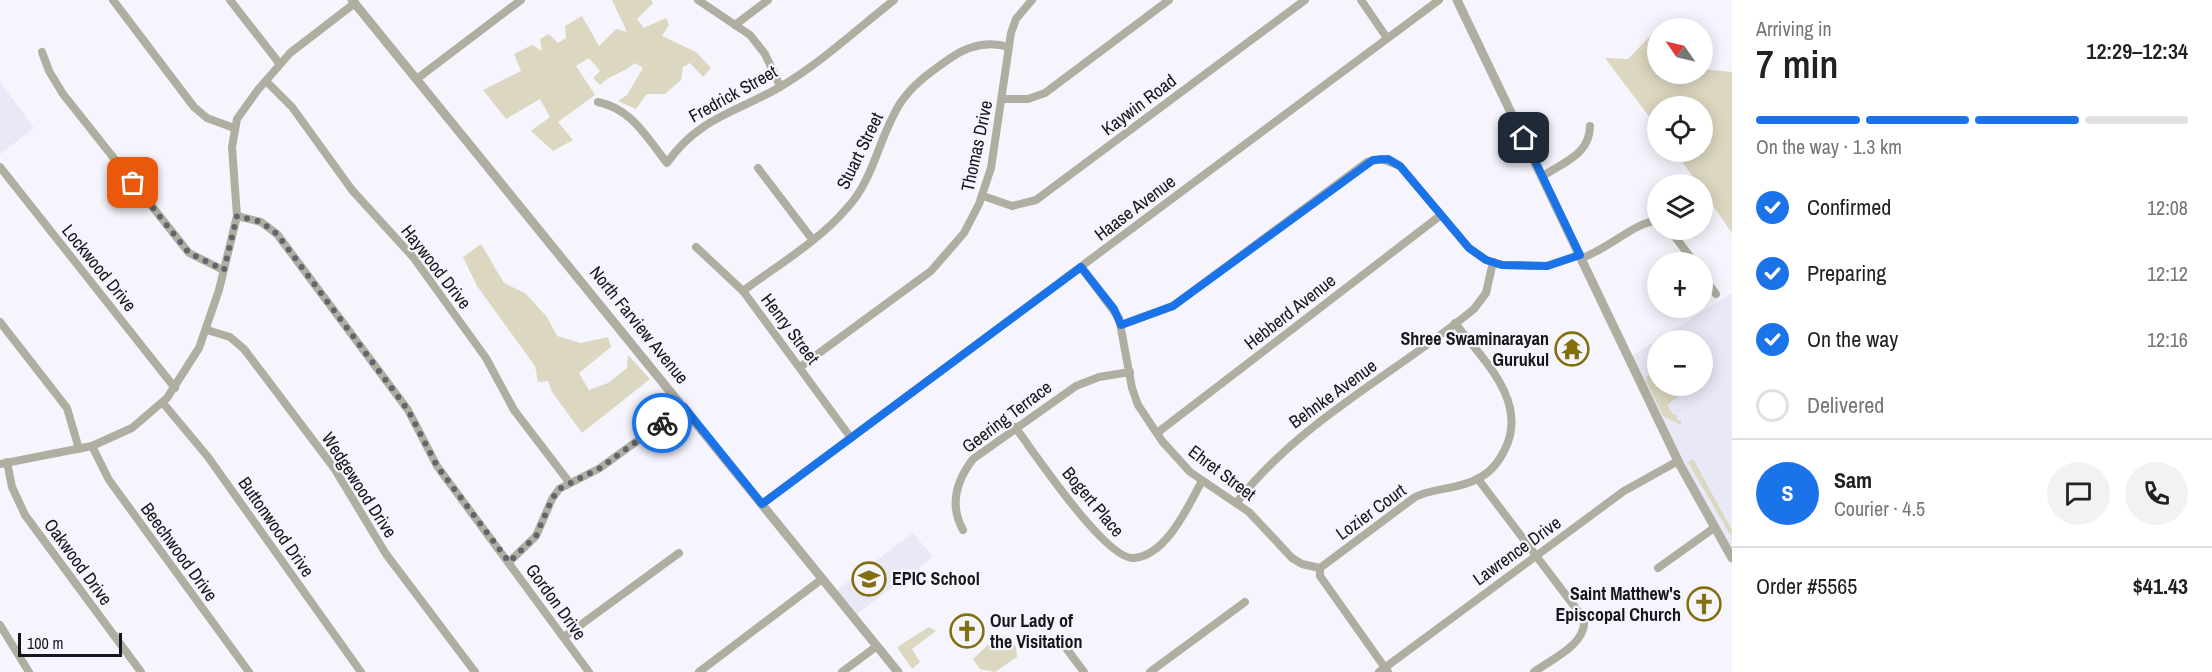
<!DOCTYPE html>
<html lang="en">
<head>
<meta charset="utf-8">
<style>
	body { margin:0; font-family:"Archivo Narrow",sans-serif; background:#f2f2f2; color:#222; height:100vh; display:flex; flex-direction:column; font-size:22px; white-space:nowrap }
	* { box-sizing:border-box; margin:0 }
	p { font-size:20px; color:#767676 }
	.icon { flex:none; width:33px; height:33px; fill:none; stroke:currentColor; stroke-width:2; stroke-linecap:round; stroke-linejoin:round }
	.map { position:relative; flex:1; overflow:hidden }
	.panel { display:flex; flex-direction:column; background:#fff; width:480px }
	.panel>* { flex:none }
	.needle { width:39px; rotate:304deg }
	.tools { position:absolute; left:1647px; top:18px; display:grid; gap:12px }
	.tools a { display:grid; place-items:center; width:66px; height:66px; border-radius:50%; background:#fff; box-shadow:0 3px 15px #0003; font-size:30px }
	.scale { position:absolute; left:18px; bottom:15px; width:104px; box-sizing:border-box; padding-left:6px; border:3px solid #17161c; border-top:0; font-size:16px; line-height:21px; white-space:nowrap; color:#17161c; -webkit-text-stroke:4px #f6f5fd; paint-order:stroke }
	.pin { position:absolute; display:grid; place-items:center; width:51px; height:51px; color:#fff; margin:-26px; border-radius:12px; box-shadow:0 3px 9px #0006 }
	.courier { position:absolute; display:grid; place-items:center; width:60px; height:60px; margin:-30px; border:4px solid #1a73e8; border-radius:50%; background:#fff; color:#222; box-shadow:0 2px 8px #0007 }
	.overview em { font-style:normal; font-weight:600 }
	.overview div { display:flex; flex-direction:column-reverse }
	.overview { display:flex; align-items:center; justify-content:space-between; height:102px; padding:0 24px }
	h1 { font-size:39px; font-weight:600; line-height:45px }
	.bar { display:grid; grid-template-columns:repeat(4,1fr); gap:9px 6px; align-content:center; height:72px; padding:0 24px }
	.bar i { height:8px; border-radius:4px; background:#e0e0e0 }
	.bar .selected { background:#1a73e8 }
	.bar p { grid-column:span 4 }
	.line { display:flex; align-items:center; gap:15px; padding:0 24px; border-top:2px solid #e0e0e0 }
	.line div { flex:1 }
	.round { display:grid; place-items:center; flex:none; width:63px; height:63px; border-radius:32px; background:#f2f2f2 }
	ol { padding:0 24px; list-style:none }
	li { display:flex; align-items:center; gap:18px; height:66px }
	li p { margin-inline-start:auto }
	li .icon { padding:6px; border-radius:50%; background:#1a73e8; color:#fff; stroke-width:4 }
	li:last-child { color:#767676 }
	li i { width:33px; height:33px; border:3px solid #e0e0e0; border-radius:50% }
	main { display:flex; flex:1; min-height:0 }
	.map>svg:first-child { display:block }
</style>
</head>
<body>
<main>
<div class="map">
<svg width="1732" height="672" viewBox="0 0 1732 672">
	<rect width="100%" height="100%" fill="#f6f5fd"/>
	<g fill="#e9e8f7" fill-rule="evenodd">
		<path d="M0 82 34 128 0 154Z"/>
		<path d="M1732 293V558L1629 358ZM1658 340H1702V386H1658Z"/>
		<path d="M913 533 933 557 853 617 833 593Z"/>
	</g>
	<g fill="#dcd7c0">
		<path d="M612 0H651L653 3 637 19 644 28 666 18 669 25 662 36 696 52 711 68 703 77 690 63 683 67 681 80 665 94H647L636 109 618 101 627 95 643 68 635 63C624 73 611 74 600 85L593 78 600 71 589 58 576 66 595 95 558 122 573 140 553 151 531 131 550 117 540 99 506 119 483 90 521 71 514 54 532 45 542 51 540 39 549 34 558 43 566 38 565 26 582 16 599 46 616 29 627 32Z"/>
		<path d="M1656 30 1658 74H1702L1703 69 1732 72V233L1703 191 1702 184H1698L1675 152H1702V106H1658L1657 127 1605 58 1628 59Z"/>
		<path d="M481 244 504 283 525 293 547 317 557 336 581 343 608 337 611 347 579 373 589 390 608 383 627 368 628 355 650 379 582 433 552 392 548 381 538 382 535 366 477 286 463 257Z"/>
		<path d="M1657 369 1658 386H1689L1693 391 1687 395 1684 392 1667 405 1673 414 1677 415V420L1681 421V425L1663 416 1646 381 1647 376Z"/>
		<path d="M1693 459 1732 530 1731 536 1688 462Z"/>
		<path d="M929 627 936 631 912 649 920 662 912 669 897 647Z"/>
		<path d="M1002 636 1008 637 1016 647 1017 657 995 672 980 669 973 659 993 640Z"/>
	</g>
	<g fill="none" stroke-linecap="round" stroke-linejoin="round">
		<g stroke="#b0aea1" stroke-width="8">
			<path d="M113 0 194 107 207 118 234 128"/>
			<path d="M230 0 279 63"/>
			<path d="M698 0 750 35 765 54 780 86"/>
			<path d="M1361 0 1387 38"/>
			<path d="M735 25 768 0"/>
			<path d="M42 52 49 71 63 94 189 253 223 270"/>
			<path d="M418 78 521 0"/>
			<path d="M266 81 292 107 352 190 413 257 486 358 514 410 569 482"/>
			<path d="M1002 99H1028L1045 93 1169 0"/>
			<path d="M598 102C632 109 647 138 667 163 698 118 737 112 780 87 821 63 857 29 894 0"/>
			<path d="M0 167 175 388"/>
			<path d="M758 168 812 239"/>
			<path d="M1543 176C1564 162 1590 154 1590 126"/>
			<path d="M983 196 1012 206 1036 200 1305 0"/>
			<path d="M1702 214 1705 212"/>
			<path d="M237 216 261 222 277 234 408 410 437 466 589 672"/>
			<path d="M1670 230 1694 262"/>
			<path d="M1674 236 1683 230"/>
			<path d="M696 247 743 291 851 438"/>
			<path d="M1581 258C1604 252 1639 219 1658 221"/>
			<path d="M1081 267 1119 318 1132 388 1138 405 1162 441 1190 472 1249 512 1292 558 1302 564 1320 568"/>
			<path d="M1702 275 1716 294"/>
			<path d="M743 291C778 265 819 241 847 208 875 178 879 135 901 102 914 83 931 72 949 59 967 46 986 40 1009 47"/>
			<path d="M0 322 67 408 79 449"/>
			<path d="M1121 325 1173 306 1367 162 1381 159 1400 166 1469 248 1486 260 1502 265 1547 266 1580 255"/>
			<path d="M207 330 230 337 244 349 334 468 386 554 475 672"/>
			<path d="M800 367 931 271 964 233 979 204 991 168 1011 33 1016 19 1032 0"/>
			<path d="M163 403 208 457 361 672"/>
			<path d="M1015 427C1034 452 1106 561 1134 558 1167 555 1188 506 1202 481"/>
			<path d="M1157 433 1441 215"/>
			<path d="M92 446 109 480 249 672"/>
			<path d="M7 462 12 487 25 515 141 672"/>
			<path d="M0 464 92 446 132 428 167 398 199 348 219 290 237 216 232 147 237 119 257 91 290 53 355 3"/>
			<path d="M1478 479 1584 619C1587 644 1552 659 1534 672"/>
			<path d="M1237 502C1300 421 1395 374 1474 309L1486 293 1493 262"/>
			<path d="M762 504 1439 0"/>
			<path d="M963 530C949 505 957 480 973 459L1076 386 1099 377 1130 372"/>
			<path d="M509 562 536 536 552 499 559 489 600 468 684 407"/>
			<path d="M1320 568 1415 497C1435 487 1458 490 1477 479 1490 473 1499 462 1505 449 1529 401 1482 359 1455 323"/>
			<path d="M1320 568V576L1388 672"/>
			<path d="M1658 568 1714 528"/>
			<path d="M0 625 29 672"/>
			<path d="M564 637 679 553"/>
			<path d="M1060 640 1084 672"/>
			<path d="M699 672 822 579"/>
			<path d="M842 672 877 646"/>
			<path d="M1150 672 1245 602"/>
			<path d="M1379 672 1624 491 1678 461"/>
		</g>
		<g stroke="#b0aea1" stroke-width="9">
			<path d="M352 0 898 672"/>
			<path d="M1457 0 1680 465 1732 558"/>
		</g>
	</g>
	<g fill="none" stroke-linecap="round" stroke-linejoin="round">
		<path stroke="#65646b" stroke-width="6" stroke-dasharray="0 10.8" d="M133 183 189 253 224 270 237 216 261 222 277 234 408 410 437 466 509 562 536 536 552 499 559 489 600 468 662 423"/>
		<path stroke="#1a73e8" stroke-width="8" d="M662 423 684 407 762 504 1081 267 1114 309 1121 325 1173 306 1373 160 1388 159 1400 166 1469 248 1486 260 1502 265 1547 266 1580 255 1524 138"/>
	</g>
	<defs>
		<symbol id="temple-ring" viewBox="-11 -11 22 22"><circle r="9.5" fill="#f6f5fd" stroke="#82700f" stroke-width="1.5"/><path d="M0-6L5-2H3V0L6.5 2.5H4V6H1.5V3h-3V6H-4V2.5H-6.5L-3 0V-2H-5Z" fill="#82700f"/></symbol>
		<symbol id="school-ring" viewBox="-11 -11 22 22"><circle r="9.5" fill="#f6f5fd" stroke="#82700f" stroke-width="1.5"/><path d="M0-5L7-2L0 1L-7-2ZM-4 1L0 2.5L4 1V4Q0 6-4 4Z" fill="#82700f"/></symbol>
		<symbol id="church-ring" viewBox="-11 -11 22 22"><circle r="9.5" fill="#f6f5fd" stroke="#82700f" stroke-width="1.5"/><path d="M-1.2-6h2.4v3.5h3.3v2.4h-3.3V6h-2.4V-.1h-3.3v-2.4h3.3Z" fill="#82700f"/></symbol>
	</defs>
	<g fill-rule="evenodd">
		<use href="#temple-ring" x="1553" y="330" width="38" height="38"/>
		<use href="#school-ring" x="850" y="560" width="38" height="38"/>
		<use href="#church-ring" x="1685" y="585" width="38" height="38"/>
		<use href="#church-ring" x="948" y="612" width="38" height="38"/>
	</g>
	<g text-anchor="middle" stroke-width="4.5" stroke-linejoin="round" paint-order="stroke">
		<g font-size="18" fill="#17161c" stroke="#f6f5fd">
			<text transform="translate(733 94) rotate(-29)" y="6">Fredrick Street</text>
			<text transform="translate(1139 105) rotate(-37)" y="6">Kaywin Road</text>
			<text transform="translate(977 146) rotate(-78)" y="6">Thomas Drive</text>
			<text transform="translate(860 151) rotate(-64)" y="6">Stuart Street</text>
			<text transform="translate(1135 208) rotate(-37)" y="6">Haase Avenue</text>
			<text transform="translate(436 267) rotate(52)" y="6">Haywood Drive</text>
			<text transform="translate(99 268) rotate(51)" y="6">Lockwood Drive</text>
			<text transform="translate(1290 312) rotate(-38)" y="6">Hebberd Avenue</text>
			<text transform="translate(639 325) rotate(51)" y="6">North Farview Avenue</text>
			<text transform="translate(790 329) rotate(53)" y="6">Henry Street</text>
			<text transform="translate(1333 394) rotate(-36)" y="6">Behnke Avenue</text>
			<text transform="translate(1007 417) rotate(-37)" y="6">Geering Terrace</text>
			<text transform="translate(1222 473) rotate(37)" y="6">Ehret Street</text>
			<text transform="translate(359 485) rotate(57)" y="6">Wedgewood Drive</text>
			<text transform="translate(1093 502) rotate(50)" y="6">Bogert Place</text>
			<text transform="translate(1371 512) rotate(-36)" y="6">Lozier Court</text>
			<text transform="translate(276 527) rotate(55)" y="6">Buttonwood Drive</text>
			<text transform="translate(1517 551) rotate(-36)" y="6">Lawrence Drive</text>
			<text transform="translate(179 552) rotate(54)" y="6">Beechwood Drive</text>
			<text transform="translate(78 562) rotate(54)" y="6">Oakwood Drive</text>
			<text transform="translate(556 602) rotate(54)" y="6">Gordon Drive</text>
		</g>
		<g font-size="18" font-weight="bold" fill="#17161c" stroke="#f6f5fd" text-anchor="end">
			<text x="1549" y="345">Shree Swaminarayan<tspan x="1549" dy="21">Gurukul</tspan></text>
			<text x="892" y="585" text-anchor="start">EPIC School</text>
			<text x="1681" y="600">Saint Matthew's<tspan x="1681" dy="21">Episcopal Church</tspan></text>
			<text x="990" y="627" text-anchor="start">Our Lady of<tspan x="990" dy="21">the Visitation</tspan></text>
		</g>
	</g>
</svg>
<div class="tools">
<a><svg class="needle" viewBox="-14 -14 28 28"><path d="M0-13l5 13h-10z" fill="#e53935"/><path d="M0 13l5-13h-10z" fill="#767676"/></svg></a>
<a><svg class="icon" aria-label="locate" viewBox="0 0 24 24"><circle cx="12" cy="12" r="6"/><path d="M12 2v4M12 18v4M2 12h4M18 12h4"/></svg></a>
<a><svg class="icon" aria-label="layers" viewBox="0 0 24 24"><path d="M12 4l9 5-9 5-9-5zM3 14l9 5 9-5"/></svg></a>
<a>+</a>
<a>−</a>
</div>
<div class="scale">100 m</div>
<div class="pin" style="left:133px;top:183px;background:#ea580c"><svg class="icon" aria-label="bag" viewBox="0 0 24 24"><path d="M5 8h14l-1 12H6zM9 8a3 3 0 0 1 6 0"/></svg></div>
<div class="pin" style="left:1524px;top:138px;background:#1f2937"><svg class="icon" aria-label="home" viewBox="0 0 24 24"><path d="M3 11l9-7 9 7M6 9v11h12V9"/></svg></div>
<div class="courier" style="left:662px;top:423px"><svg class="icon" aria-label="bike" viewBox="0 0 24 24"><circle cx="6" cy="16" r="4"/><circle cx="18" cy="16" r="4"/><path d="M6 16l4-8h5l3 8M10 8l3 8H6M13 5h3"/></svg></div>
</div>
<section class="panel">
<div class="overview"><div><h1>7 min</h1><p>Arriving in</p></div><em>12:29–12:34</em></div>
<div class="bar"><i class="selected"></i><i class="selected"></i><i class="selected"></i><i></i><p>On the way · 1.3 km</p></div>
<ol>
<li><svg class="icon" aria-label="check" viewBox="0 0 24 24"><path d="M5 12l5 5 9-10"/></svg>Confirmed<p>12:08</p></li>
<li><svg class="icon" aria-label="check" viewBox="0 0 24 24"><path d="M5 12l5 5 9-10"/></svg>Preparing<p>12:12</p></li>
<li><svg class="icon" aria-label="check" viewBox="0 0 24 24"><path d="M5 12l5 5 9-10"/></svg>On the way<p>12:16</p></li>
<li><i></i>Delivered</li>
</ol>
<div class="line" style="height:108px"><b class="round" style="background:#1a73e8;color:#fff">S</b><div><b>Sam</b><p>Courier · 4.5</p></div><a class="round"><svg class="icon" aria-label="chat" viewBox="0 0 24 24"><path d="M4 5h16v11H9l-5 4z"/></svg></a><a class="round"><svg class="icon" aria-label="phone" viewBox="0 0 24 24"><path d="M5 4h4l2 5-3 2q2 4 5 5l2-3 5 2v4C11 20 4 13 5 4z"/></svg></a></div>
<div class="line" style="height:78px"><div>Order #5565</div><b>$41.43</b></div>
</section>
</main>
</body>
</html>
